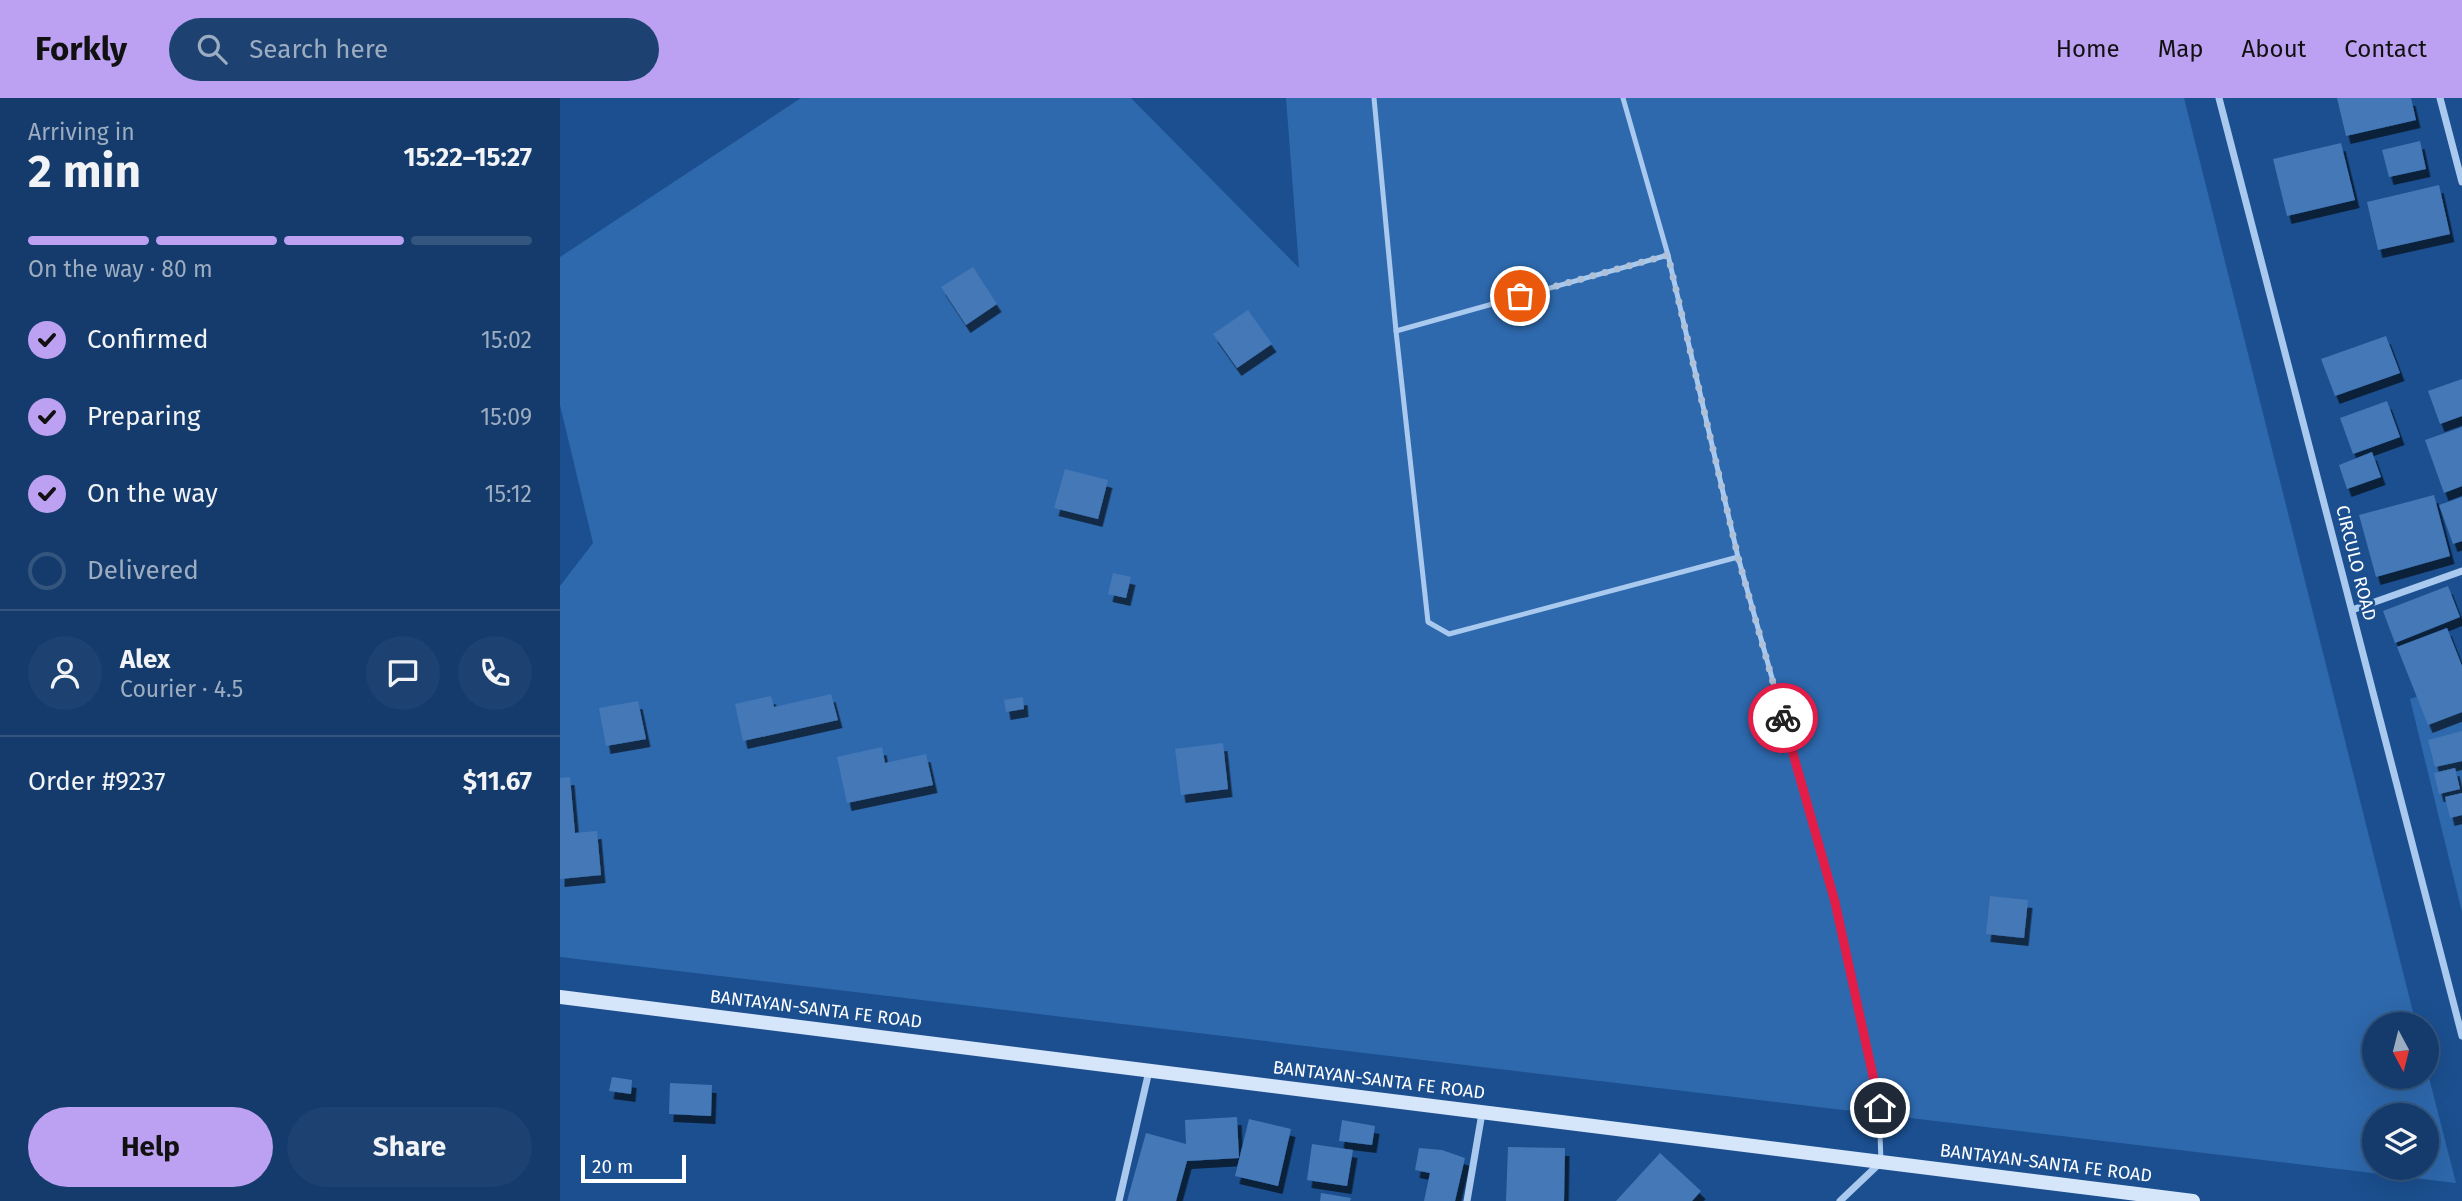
<!DOCTYPE html>
<html lang="en">
<head>
<meta charset="utf-8">
<style>
	body { margin:0; font-family:"Fira Sans",sans-serif; background:#1d4271; color:#f1f3f6; height:100vh; display:flex; flex-direction:column; font-size:26px; white-space:nowrap }
	* { box-sizing:border-box; margin:0 }
	p { font-size:23px; color:#9dadc1 }
	.icon { flex:none; width:38px; height:38px; fill:none; stroke:currentColor; stroke-width:2; stroke-linecap:round; stroke-linejoin:round }
	.map { position:relative; flex:1; overflow:hidden }
	.side { display:flex; flex-direction:column; background:#143b6b; width:560px }
	.side>* { flex:none }
	.needle { width:46px; rotate:173deg }
	.buttons { position:absolute; left:1802px; top:914px; display:grid; gap:14px }
	.buttons a { display:grid; place-items:center; width:77px; height:77px; border-radius:50%; background:#143b6b; box-shadow:0 7px 28px #0002,0 0 0 2px #33557e; font-size:35px }
	.scale { position:absolute; left:21px; bottom:18px; width:105px; box-sizing:border-box; padding-left:7px; border:4px solid #fff; border-top:0; font-size:19px; line-height:24px; white-space:nowrap; color:#fff; -webkit-text-stroke:5px #1b4f8f; paint-order:stroke }
	.pin { position:absolute; display:grid; place-items:center; width:60px; height:60px; color:#fff; margin:-30px; border:4px solid #fff; border-radius:50%; box-shadow:0 2px 7px #0007 }
	.courier { position:absolute; display:grid; place-items:center; width:70px; height:70px; margin:-35px; border:5px solid #e11d48; border-radius:50%; background:#fff; color:#222; box-shadow:0 2px 9px #0007 }
	.head em { font-style:normal; font-weight:700 }
	.head div { display:flex; flex-direction:column-reverse }
	.head { display:flex; align-items:center; justify-content:space-between; height:119px; padding:0 28px }
	h1 { font-size:46px; font-weight:700; line-height:52px }
	.bar { display:grid; grid-template-columns:repeat(4,1fr); gap:10px 7px; align-content:center; height:84px; padding:0 28px }
	.bar i { height:9px; border-radius:5px; background:#33557e }
	.bar .selected { background:#bca0f2 }
	.bar p { grid-column:span 4 }
	.line { display:flex; align-items:center; gap:18px; padding:0 28px; border-top:2px solid #33557e }
	.line div { flex:1 }
	.round { display:grid; place-items:center; flex:none; width:74px; height:74px; border-radius:37px; background:#1d4271 }
	ol { padding:0 28px; list-style:none }
	li { display:flex; align-items:center; gap:21px; height:77px }
	li p { margin-inline-start:auto }
	li .icon { padding:7px; border-radius:50%; background:#bca0f2; color:#111; stroke-width:4 }
	li:last-child { color:#9dadc1 }
	li i { width:38px; height:38px; border:4px solid #33557e; border-radius:50% }
	.action { display:flex; gap:14px; margin-top:auto; padding:14px 28px }
	.action a { flex:1; height:80px; border-radius:42px; background:#bca0f2; color:#111; font-size:28px; font-weight:700; line-height:80px; text-align:center }
	.action a+a { background:#1d4271; color:#f1f3f6 }
	header { display:flex; align-items:center; gap:42px; box-sizing:border-box; height:98px; padding:0 35px; background:#bca0f2; color:#111 }
	header strong { font-size:33px }
	nav { display:flex; gap:38px; margin-inline-start:auto; font-size:24px }
	.search { width:490px; height:63px; background:#1d4271; display:flex; align-items:center; gap:18px; box-sizing:border-box; padding:0 24px; border-radius:38px; color:#9dadc1; font-size:26px }
	main { display:flex; flex:1; min-height:0 }
	.map>svg:first-child { display:block }
</style>
</head>
<body>
<header>
<strong>Forkly</strong>
<div class="search"><svg class="icon" aria-label="search" viewBox="0 0 24 24"><circle cx="10" cy="10" r="6"/><path d="M15 15l6 6"/></svg>Search here</div>
<nav><a>Home</a><a>Map</a><a>About</a><a>Contact</a></nav>
</header>
<main>
<section class="side">
<div class="head"><div><h1>2 min</h1><p>Arriving in</p></div><em>15:22–15:27</em></div>
<div class="bar"><i class="selected"></i><i class="selected"></i><i class="selected"></i><i></i><p>On the way · 80 m</p></div>
<ol>
<li><svg class="icon" aria-label="check" viewBox="0 0 24 24"><path d="M5 12l5 5 9-10"/></svg>Confirmed<p>15:02</p></li>
<li><svg class="icon" aria-label="check" viewBox="0 0 24 24"><path d="M5 12l5 5 9-10"/></svg>Preparing<p>15:09</p></li>
<li><svg class="icon" aria-label="check" viewBox="0 0 24 24"><path d="M5 12l5 5 9-10"/></svg>On the way<p>15:12</p></li>
<li><i></i>Delivered</li>
</ol>
<div class="line" style="height:126px"><a class="round"><svg class="icon" aria-label="person" viewBox="0 0 24 24"><circle cx="12" cy="8" r="4"/><path d="M4 21q1-7 8-7t8 7"/></svg></a><div><b>Alex</b><p>Courier · 4.5</p></div><a class="round"><svg class="icon" aria-label="chat" viewBox="0 0 24 24"><path d="M4 5h16v11H9l-5 4z"/></svg></a><a class="round"><svg class="icon" aria-label="phone" viewBox="0 0 24 24"><path d="M5 4h4l2 5-3 2q2 4 5 5l2-3 5 2v4C11 20 4 13 5 4z"/></svg></a></div>
<div class="line" style="height:91px"><div>Order #9237</div><b>$11.67</b></div>
<div class="action"><a>Help</a><a>Share</a></div>
</section>
<div class="map">
<svg width="1902" height="1103" viewBox="0 0 1902 1103">
	<defs>
		<filter id="shadow"><feDropShadow dx="4.5" dy="8" stdDeviation="0" flood-color="#0009"/></filter>
	</defs>
	<rect width="100%" height="100%" fill="#1b4f8f"/>
	<g fill="#2e69ad" fill-rule="evenodd">
		<path d="M241 0H571L739 170 726 0H1624L1856 926H1815V978H1867V972L1896 1085 0 859V488L33 445 0 307V159ZM1815 1017H1867V1069H1815Z"/>
		<path d="M1902 584V814L1850 601Z"/>
	</g>
	<g fill="#4478b7" filter="url(#shadow)">
		<path d="M1777 0H1851L1856 22 1786 38Z"/>
		<path d="M1860 43 1866 71 1829 79 1822 52Z"/>
		<path d="M1781 45 1795 102 1727 118 1713 61Z"/>
		<path d="M1879 87 1890 136 1818 152 1807 104Z"/>
		<path d="M413 169 437 206 406 227 381 189Z"/>
		<path d="M688 212 712 246 677 270 653 236Z"/>
		<path d="M1826 238 1840 275 1775 298 1761 261Z"/>
		<path d="M1902 281V318L1880 326 1868 293Z"/>
		<path d="M1827 303 1840 339 1793 356 1780 320Z"/>
		<path d="M1902 329V388L1884 395 1865 342Z"/>
		<path d="M1812 354 1821 379 1787 391 1779 367Z"/>
		<path d="M505 371 548 382 538 421 494 410Z"/>
		<path d="M1874 397 1890 458 1816 479 1799 417Z"/>
		<path d="M1902 399V443L1893 446 1879 407Z"/>
		<path d="M553 475 571 479 566 500 548 496Z"/>
		<path d="M1888 488 1900 519 1835 545 1823 513Z"/>
		<path d="M1887 530 1902 568V614L1868 627 1837 549Z"/>
		<path d="M271 596 278 622 183 643 175 606 211 598 214 609Z"/>
		<path d="M463 599 464 611 446 614 444 602Z"/>
		<path d="M78 603 86 641 46 648 39 610Z"/>
		<path d="M1902 633V663L1875 669 1868 642Z"/>
		<path d="M663 645 668 691 621 697 615 651Z"/>
		<path d="M322 649 325 665 366 656 373 687 287 705 277 659Z"/>
		<path d="M1895 670 1900 691 1879 696 1874 675Z"/>
		<path d="M10 679 15 735 37 733 41 777 0 781V680Z"/>
		<path d="M1902 695V717L1890 720 1885 699Z"/>
		<path d="M1430 798 1468 802 1464 840 1426 836Z"/>
		<path d="M52 979 72 982 71 996 49 993Z"/>
		<path d="M110 985 152 987 151 1018 109 1016Z"/>
		<path d="M677 1019 679 1060 627 1063 616 1103H567L586 1035 626 1046 625 1022Z"/>
		<path d="M689 1021 731 1031 718 1088 675 1078Z"/>
		<path d="M782 1022 815 1028 812 1047 779 1043Z"/>
		<path d="M752 1046 793 1052 787 1088 747 1082Z"/>
		<path d="M948 1049 1005 1050 1004 1103H946Z"/>
		<path d="M859 1050 882 1052 905 1060 895 1103H864L870 1075 855 1072Z"/>
		<path d="M1100 1055 1141 1093 1132 1103H1056Z"/>
		<path d="M761 1095 791 1100 790 1103H760Z"/>
	</g>
	<g fill="none" stroke-linecap="round" stroke-linejoin="round">
		<g stroke="#a9c9ee" stroke-width="5">
			<path d="M814 0 836 233"/>
			<path d="M1063 0 1108 157 1178 459 1275 804 1319 1010 1321 1063"/>
			<path d="M1108 157 836 233 868 524 889 536 1178 459"/>
		</g>
		<g stroke="#a9c9ee" stroke-width="7">
			<path d="M1659 0 1902 938"/>
			<path d="M1880 0 1902 84"/>
			<path d="M1792 512 1902 473"/>
			<path d="M559 1103 589 973"/>
			<path d="M907 1103 922 1015"/>
			<path d="M1280 1103 1320 1065"/>
		</g>
		<path stroke="#d6e6fa" stroke-width="14" d="M0 899 1633 1103"/>
	</g>
	<g fill="none" stroke-linecap="round" stroke-linejoin="round">
		<path stroke="#afc1d8" stroke-width="7" stroke-dasharray="0 12.6" d="M960 198 1108 157 1178 459 1223 620"/>
		<path stroke="#e11d48" stroke-width="9" d="M1223 620 1275 804 1320 1010"/>
	</g>
	<g text-anchor="middle" stroke-width="5" stroke-linejoin="round" paint-order="stroke">
		<g font-size="18" fill="#fff" stroke="#1b4f8f">
			<text transform="translate(1796 465) rotate(76)" y="6">CIRCULO ROAD</text>
			<text transform="translate(256 911) rotate(7)" y="6">BANTAYAN-SANTA FE ROAD</text>
			<text transform="translate(819 982) rotate(7)" y="6">BANTAYAN-SANTA FE ROAD</text>
			<text transform="translate(1486 1065) rotate(7)" y="6">BANTAYAN-SANTA FE ROAD</text>
		</g>
	</g>
</svg>
<div class="buttons">
<a><svg class="needle" viewBox="-14 -14 28 28"><path d="M0-13l5 13h-10z" fill="#e53935"/><path d="M0 13l5-13h-10z" fill="#9dadc1"/></svg></a>
<a><svg class="icon" aria-label="layers" viewBox="0 0 24 24"><path d="M12 4l9 5-9 5-9-5zM3 14l9 5 9-5"/></svg></a>
</div>
<div class="scale">20 m</div>
<div class="pin" style="left:960px;top:198px;background:#ea580c"><svg class="icon" aria-label="bag" viewBox="0 0 24 24"><path d="M5 8h14l-1 12H6zM9 8a3 3 0 0 1 6 0"/></svg></div>
<div class="pin" style="left:1320px;top:1010px;background:#1f2937"><svg class="icon" aria-label="home" viewBox="0 0 24 24"><path d="M3 11l9-7 9 7M6 9v11h12V9"/></svg></div>
<div class="courier" style="left:1223px;top:620px"><svg class="icon" aria-label="bike" viewBox="0 0 24 24"><circle cx="6" cy="16" r="4"/><circle cx="18" cy="16" r="4"/><path d="M6 16l4-8h5l3 8M10 8l3 8H6M13 5h3"/></svg></div>
</div>
</main>
</body>
</html>
